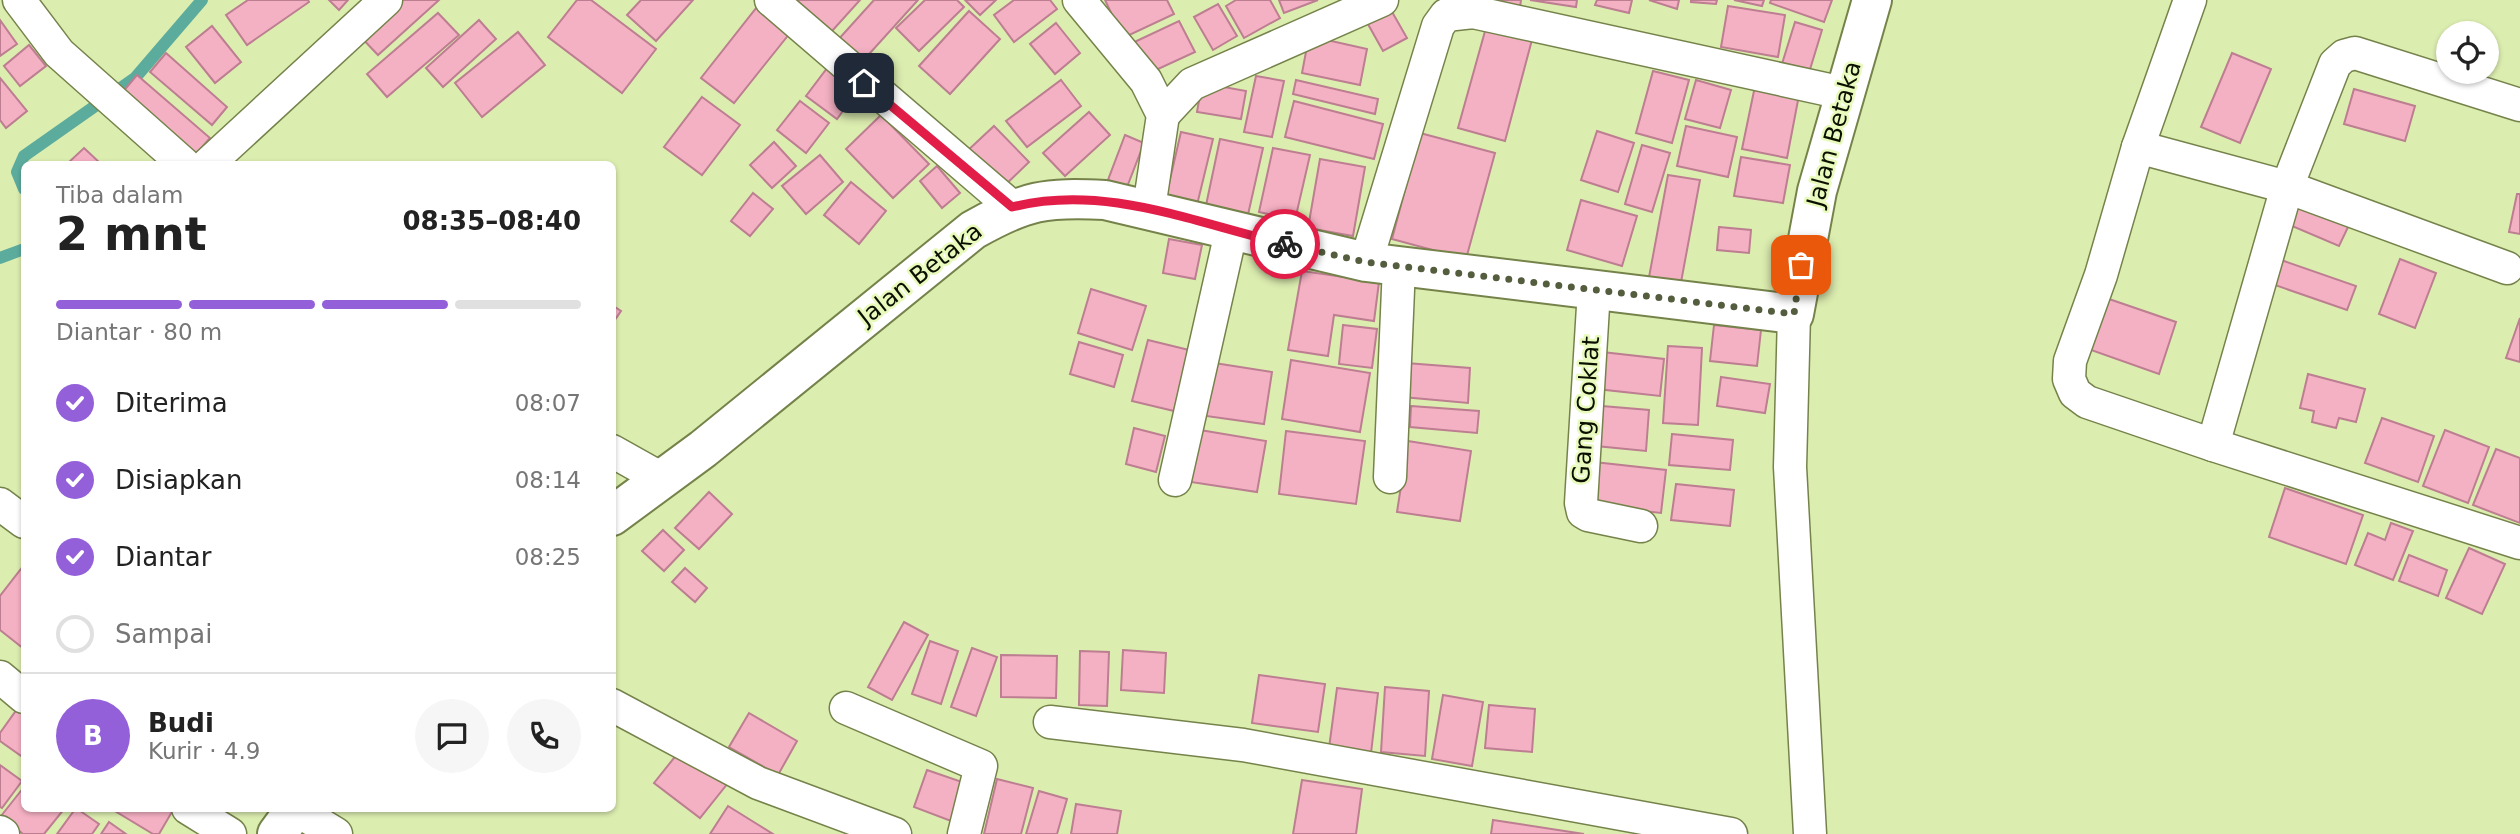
<!DOCTYPE html>
<html lang="id">
<head>
<meta charset="utf-8">
<style>
	body { margin:0; font-family:"DejaVu Sans",sans-serif; background:#f6f6f6; color:#222; height:100vh; display:flex; flex-direction:column; font-size:26px; white-space:nowrap }
	* { box-sizing:border-box; margin:0 }
	p { font-size:23px; color:#767676 }
	.icon { flex:none; width:38px; height:38px; fill:none; stroke:currentColor; stroke-width:2; stroke-linecap:round; stroke-linejoin:round }
	.map { position:relative; flex:1; overflow:hidden }
	.side { position:absolute; left:21px; top:161px; width:595px; height:651px; display:flex; flex-direction:column; background:#fff; border-radius:10px; box-shadow:0 2px 5px #0004 }
	.side>* { flex:none }
	.tools { position:absolute; left:2436px; top:21px; display:grid; gap:14px }
	.tools a { display:grid; place-items:center; width:63px; height:63px; border-radius:50%; background:#fff; box-shadow:0 2px 5px #0004; font-size:35px }
	.pin { position:absolute; display:grid; place-items:center; width:60px; height:60px; color:#fff; margin:-30px; border-radius:14px; box-shadow:0 4px 10px #0006 }
	.courier { position:absolute; display:grid; place-items:center; width:70px; height:70px; margin:-35px; border:5px solid #e11d48; border-radius:50%; background:#fff; color:#222; box-shadow:0 2px 9px #0007 }
	.summary em { font-style:normal; font-weight:700 }
	.summary div { display:flex; flex-direction:column-reverse }
	.summary { display:flex; align-items:center; justify-content:space-between; height:119px; padding:0 35px }
	h1 { font-size:46px; font-weight:700; line-height:52px }
	.bar { display:grid; grid-template-columns:repeat(4,1fr); gap:10px 7px; align-content:center; height:84px; padding:0 35px }
	.bar i { height:9px; border-radius:5px; background:#e0e0e0 }
	.bar .on { background:#9360d9 }
	.bar p { grid-column:span 4 }
	.line { display:flex; align-items:center; gap:18px; padding:0 35px; border-top:2px solid #e0e0e0 }
	.line div { flex:1 }
	.round { display:grid; place-items:center; flex:none; width:74px; height:74px; border-radius:37px; background:#f6f6f6 }
	ol { padding:0 35px; list-style:none }
	li { display:flex; align-items:center; gap:21px; height:77px }
	li p { margin-inline-start:auto }
	li .icon { padding:7px; border-radius:50%; background:#9360d9; color:#fff; stroke-width:4 }
	li:last-child { color:#767676 }
	li i { width:38px; height:38px; border:4px solid #e0e0e0; border-radius:50% }
	.map>svg:first-child { display:block }
</style>
</head>
<body>
<div class="map">
<svg width="2520" height="834" viewBox="0 0 2520 834">
	<rect width="100%" height="100%" fill="#dcedb0"/>
	<g fill="none" stroke-linecap="round" stroke-linejoin="round">
		<g stroke="#5cac9e" stroke-width="12">
			<path d="M24 189 17 172 24 156 135 78 202 0"/>
			<path d="M0 258 24 249"/>
		</g>
	</g>
	<g fill="#f5b1c4" stroke="#bc7e90" stroke-width="2">
		<path d="M248 0H308L309 2 247 45 226 15Z"/>
		<path d="M329 0H348L339 10Z"/>
		<path d="M396 0H439L378 55 358 34Z"/>
		<path d="M577 0H591L656 49 622 93 548 37Z"/>
		<path d="M641 0H693L656 41 627 15Z"/>
		<path d="M796 0H860L832 31Z"/>
		<path d="M874 0H918L861 63 837 41Z"/>
		<path d="M925 0H957L964 7 919 51 896 28Z"/>
		<path d="M965 0H996L980 15Z"/>
		<path d="M1014 0H1050L1057 9 1014 42 994 15Z"/>
		<path d="M1105 0H1167L1174 14 1123 38Z"/>
		<path d="M1236 0H1270L1280 18 1244 38 1226 6Z"/>
		<path d="M1279 0H1318L1284 13Z"/>
		<path d="M1495 0H1521L1520 7 1494 2Z"/>
		<path d="M1530 0H1577L1576 7Z"/>
		<path d="M1597 0H1632L1629 13 1595 5Z"/>
		<path d="M1649 0H1679L1677 9Z"/>
		<path d="M1691 0H1717L1716 4 1691 2Z"/>
		<path d="M1734 0H1764L1762 6Z"/>
		<path d="M1771 0H1832L1824 22 1770 3Z"/>
		<path d="M1387 3 1407 38 1383 51 1364 17Z"/>
		<path d="M1218 4 1237 36 1213 50 1194 17Z"/>
		<path d="M1728 6 1785 15 1778 57 1721 47Z"/>
		<path d="M757 7 790 33 734 103 701 78Z"/>
		<path d="M969 11 1000 39 950 94 919 66Z"/>
		<path d="M438 13 459 35 387 97 367 74Z"/>
		<path d="M0 20 17 44 0 56Z"/>
		<path d="M479 20 496 39 443 87 426 68Z"/>
		<path d="M1179 21 1195 52 1143 76 1128 45Z"/>
		<path d="M1795 22 1822 30 1808 76 1781 67Z"/>
		<path d="M1056 23 1080 53 1055 74 1030 44Z"/>
		<path d="M1487 24 1533 36 1505 141 1458 128Z"/>
		<path d="M212 26 241 62 215 83 186 47Z"/>
		<path d="M518 32 545 65 482 117 455 83Z"/>
		<path d="M1309 36 1367 49 1360 85 1302 73Z"/>
		<path d="M29 45 46 66 20 86 4 66Z"/>
		<path d="M166 53 227 107 212 125 150 72Z"/>
		<path d="M2232 53 2271 69 2240 143 2201 127Z"/>
		<path d="M828 67 859 89 837 119 806 96Z"/>
		<path d="M1653 71 1689 80 1672 143 1636 133Z"/>
		<path d="M137 75 210 138 189 162 116 100Z"/>
		<path d="M1256 76 1284 81 1272 137 1244 132Z"/>
		<path d="M0 78 27 111 6 128 0 120Z"/>
		<path d="M1061 80 1081 106 1027 147 1006 121Z"/>
		<path d="M1296 80 1378 99 1375 114 1293 94Z"/>
		<path d="M1696 80 1731 90 1720 128 1685 119Z"/>
		<path d="M1202 83 1246 91 1241 119 1197 112Z"/>
		<path d="M1755 86 1799 95 1787 158 1742 149Z"/>
		<path d="M2354 89 2415 106 2405 141 2344 124Z"/>
		<path d="M702 97 740 125 702 175 664 147Z"/>
		<path d="M800 101 829 123 806 153 777 130Z"/>
		<path d="M1294 101 1383 124 1374 159 1285 137Z"/>
		<path d="M1089 112 1110 135 1065 176 1043 153Z"/>
		<path d="M881 115 929 164 893 198 846 149Z"/>
		<path d="M994 126 1029 162 1001 189 965 153Z"/>
		<path d="M1686 126 1737 137 1728 177 1677 166Z"/>
		<path d="M1597 131 1634 143 1618 192 1581 180Z"/>
		<path d="M1181 132 1213 139 1196 209 1165 201Z"/>
		<path d="M1420 133 1495 153 1466 259 1392 239Z"/>
		<path d="M1125 135 1144 143 1127 187 1108 180Z"/>
		<path d="M1220 139 1263 148 1247 219 1205 210Z"/>
		<path d="M774 142 796 166 772 188 750 165Z"/>
		<path d="M1642 145 1670 153 1652 212 1625 204Z"/>
		<path d="M84 148 101 164H67Z"/>
		<path d="M1273 148 1310 155 1295 220 1259 212Z"/>
		<path d="M820 155 843 182 806 214 782 186Z"/>
		<path d="M1741 157 1790 165 1783 203 1734 196Z"/>
		<path d="M1320 159 1365 167 1353 236 1308 228Z"/>
		<path d="M937 166 960 193 942 208 920 181Z"/>
		<path d="M1668 175 1700 180 1679 293 1647 288Z"/>
		<path d="M851 182 886 211 859 244 824 215Z"/>
		<path d="M753 193 773 209 750 236 731 221Z"/>
		<path d="M2517 194H2520V234L2509 232Z"/>
		<path d="M1581 200 1637 216 1622 266 1567 250Z"/>
		<path d="M2295 201 2349 225 2339 246 2285 223Z"/>
		<path d="M1719 227 1751 230 1749 253 1717 250Z"/>
		<path d="M1169 239 1202 245 1195 279 1163 273Z"/>
		<path d="M2400 259 2436 273 2415 328 2379 314Z"/>
		<path d="M2281 260 2356 286 2347 310 2272 284Z"/>
		<path d="M1302 271 1379 282 1374 321 1334 315 1328 356 1288 350Z"/>
		<path d="M1091 289 1146 306 1132 350 1078 333Z"/>
		<path d="M2109 299 2176 322 2159 374 2091 350Z"/>
		<path d="M612 305 621 311 612 324Z"/>
		<path d="M2520 318V362L2506 358Z"/>
		<path d="M1343 325 1377 329 1372 368 1339 364Z"/>
		<path d="M1714 325 1761 330 1757 366 1710 361Z"/>
		<path d="M1148 340 1189 350 1174 411 1132 401Z"/>
		<path d="M1079 342 1123 355 1114 387 1070 374Z"/>
		<path d="M1668 346 1702 348 1698 425 1663 423Z"/>
		<path d="M1602 352 1664 359 1660 396 1597 389Z"/>
		<path d="M1291 360 1370 373 1360 432 1282 419Z"/>
		<path d="M1208 362 1272 372 1264 424 1199 415Z"/>
		<path d="M1406 363 1470 368 1468 403 1403 397Z"/>
		<path d="M2308 374 2365 389 2356 422 2339 418 2336 428 2312 422 2314 411 2300 408Z"/>
		<path d="M1721 377 1770 384 1765 413 1717 406Z"/>
		<path d="M1590 405 1649 410 1646 451 1586 445Z"/>
		<path d="M1411 406 1479 411 1477 433 1410 427Z"/>
		<path d="M2382 418 2434 436 2418 482 2365 463Z"/>
		<path d="M1134 428 1165 436 1156 472 1126 464Z"/>
		<path d="M1200 430 1266 441 1257 492 1191 482Z"/>
		<path d="M2445 430 2489 447 2468 503 2423 486Z"/>
		<path d="M1286 431 1365 441 1356 504 1279 494Z"/>
		<path d="M1672 434 1733 440 1730 470 1669 465Z"/>
		<path d="M1408 441 1471 451 1460 521 1397 512Z"/>
		<path d="M2496 449 2520 458V523L2473 505Z"/>
		<path d="M1594 462 1666 470 1661 513 1590 505Z"/>
		<path d="M1676 484 1734 490 1730 526 1671 520Z"/>
		<path d="M2285 488 2363 515 2346 564 2269 537Z"/>
		<path d="M709 492 732 514 699 549 675 528Z"/>
		<path d="M2391 523 2413 531 2393 580 2355 565 2368 533 2385 540Z"/>
		<path d="M663 530 684 550 664 571 642 551Z"/>
		<path d="M2469 548 2505 564 2482 614 2446 598Z"/>
		<path d="M2409 555 2447 570 2438 596 2399 581Z"/>
		<path d="M24 565V649L0 630V596Z"/>
		<path d="M685 568 707 588 695 602 672 582Z"/>
		<path d="M904 622 928 635 892 700 868 687Z"/>
		<path d="M930 641 958 651 941 704 912 694Z"/>
		<path d="M972 648 997 657 976 716 951 707Z"/>
		<path d="M1123 650 1166 653 1164 693 1121 690Z"/>
		<path d="M1080 651 1109 652 1107 706 1079 705Z"/>
		<path d="M1001 655 1057 656 1056 698 1001 697Z"/>
		<path d="M1259 675 1325 684 1318 732 1252 723Z"/>
		<path d="M1385 687 1429 691 1425 756 1381 752Z"/>
		<path d="M1337 688 1378 693 1371 753 1329 748Z"/>
		<path d="M1443 695 1483 702 1472 766 1432 759Z"/>
		<path d="M20 705 24 708V758L0 741V733Z"/>
		<path d="M1489 705 1535 709 1532 752 1485 748Z"/>
		<path d="M749 713 797 741 778 775 729 747Z"/>
		<path d="M682 748 728 783 700 818 654 783Z"/>
		<path d="M0 765 22 781 2 808 0 807Z"/>
		<path d="M927 770 965 783 951 821 914 807Z"/>
		<path d="M997 779 1033 788 1021 834H984Z"/>
		<path d="M1302 780 1362 789 1356 834H1293Z"/>
		<path d="M24 787V808H65L44 834H23L1 816Z"/>
		<path d="M1039 791 1067 799 1057 834H1026Z"/>
		<path d="M1076 804 1121 811 1117 834H1071Z"/>
		<path d="M728 806 773 834H710Z"/>
		<path d="M76 808 99 824 92 834H57Z"/>
		<path d="M110 808H170L173 810 159 834H153Z"/>
		<path d="M1493 820 1584 834H1491Z"/>
		<path d="M109 822 126 834H101Z"/>
	</g>
	<g fill="none" stroke-linecap="round" stroke-linejoin="round">
		<defs>
			<g id="minor">
				<path d="M19 0 59 53 184 164"/>
				<path d="M771 0 1012 207"/>
				<path d="M1079 0 1146 81 1163 115 1149 208"/>
				<path d="M2190 0 2138 147 2101 275 2070 361 2069 379 2075 393 2087 402 2213 445 2520 543"/>
				<path d="M1163 115 1192 84 1382 0"/>
				<path d="M2138 147 2287 187 2507 268"/>
				<path d="M208 164 386 0"/>
				<path d="M1366 262 1438 26 1446 15 1473 12 1843 93"/>
				<path d="M1594 290 1581 503 1583 512 1588 515 1641 526"/>
				<path d="M1794 314 1790 467 1810 834"/>
				<path d="M2213 445 2287 187 2335 64 2344 56 2355 53 2520 105"/>
				<path d="M612 451 662 479"/>
				<path d="M1390 477 1399 266"/>
				<path d="M1175 480 1231 232"/>
				<path d="M0 504 24 522"/>
				<path d="M0 677 24 697"/>
				<path d="M612 705 758 783 895 834"/>
				<path d="M846 708 981 766 964 834"/>
				<path d="M1050 722 1243 745 1731 834"/>
				<path d="M188 808 230 834"/>
				<path d="M295 809 336 834"/>
				<path d="M0 832 3 834"/>
			</g>
			<g id="tertiary">
				<path d="M612 516 703 449 973 230C1026 200 1045 197 1105 200L1366 262 1794 314 1817 191 1872 0"/>
				<path d="M277 834 296 808"/>
			</g>
		</defs>
		<use href="#minor" stroke="#75834b" stroke-width="35"/>
		<use href="#tertiary" stroke="#75834b" stroke-width="42"/>
		<use href="#minor" stroke="#fff" stroke-width="32"/>
		<use href="#tertiary" stroke="#fff" stroke-width="38"/>
	</g>
	<g fill="none" stroke-linecap="round" stroke-linejoin="round">
		<path stroke="#545d3e" stroke-width="7" stroke-dasharray="0 12.6" d="M1285 244 1366 262 1794 314 1801 265"/>
		<path stroke="#e11d48" stroke-width="9" d="M864 83 1012 207C1105 183 1194 223 1285 244"/>
	</g>
	<g text-anchor="middle" stroke-width="5" stroke-linejoin="round" paint-order="stroke">
		<g font-size="24" fill="#0b0f00" stroke="#e9fabd">
			<text transform="translate(1834 134) rotate(-75)" y="8">Jalan Betaka</text>
			<text transform="translate(920 274) rotate(-38)" y="8">Jalan Betaka</text>
			<text transform="translate(1586 410) rotate(-86)" y="8">Gang Coklat</text>
		</g>
	</g>
</svg>
<div class="tools">
<a><svg class="icon" aria-label="locate" viewBox="0 0 24 24"><circle cx="12" cy="12" r="6"/><path d="M12 2v4M12 18v4M2 12h4M18 12h4"/></svg></a>
</div>
<div class="pin" style="left:1801px;top:265px;background:#ea580c"><svg class="icon" aria-label="bag" viewBox="0 0 24 24"><path d="M5 8h14l-1 12H6zM9 8a3 3 0 0 1 6 0"/></svg></div>
<div class="pin" style="left:864px;top:83px;background:#1f2937"><svg class="icon" aria-label="home" viewBox="0 0 24 24"><path d="M3 11l9-7 9 7M6 9v11h12V9"/></svg></div>
<div class="courier" style="left:1285px;top:244px"><svg class="icon" aria-label="bike" viewBox="0 0 24 24"><circle cx="6" cy="16" r="4"/><circle cx="18" cy="16" r="4"/><path d="M6 16l4-8h5l3 8M10 8l3 8H6M13 5h3"/></svg></div>
<section class="side">
<div class="summary"><div><h1>2 mnt</h1><p>Tiba dalam</p></div><em>08:35–08:40</em></div>
<div class="bar"><i class="on"></i><i class="on"></i><i class="on"></i><i></i><p>Diantar · 80 m</p></div>
<ol>
<li><svg class="icon" aria-label="check" viewBox="0 0 24 24"><path d="M5 12l5 5 9-10"/></svg>Diterima<p>08:07</p></li>
<li><svg class="icon" aria-label="check" viewBox="0 0 24 24"><path d="M5 12l5 5 9-10"/></svg>Disiapkan<p>08:14</p></li>
<li><svg class="icon" aria-label="check" viewBox="0 0 24 24"><path d="M5 12l5 5 9-10"/></svg>Diantar<p>08:25</p></li>
<li><i></i>Sampai</li>
</ol>
<div class="line" style="height:126px"><b class="round" style="background:#9360d9;color:#fff">B</b><div><b>Budi</b><p>Kurir · 4.9</p></div><a class="round"><svg class="icon" aria-label="chat" viewBox="0 0 24 24"><path d="M4 5h16v11H9l-5 4z"/></svg></a><a class="round"><svg class="icon" aria-label="phone" viewBox="0 0 24 24"><path d="M5 4h4l2 5-3 2q2 4 5 5l2-3 5 2v4C11 20 4 13 5 4z"/></svg></a></div>
</section>
</div>
</body>
</html>
